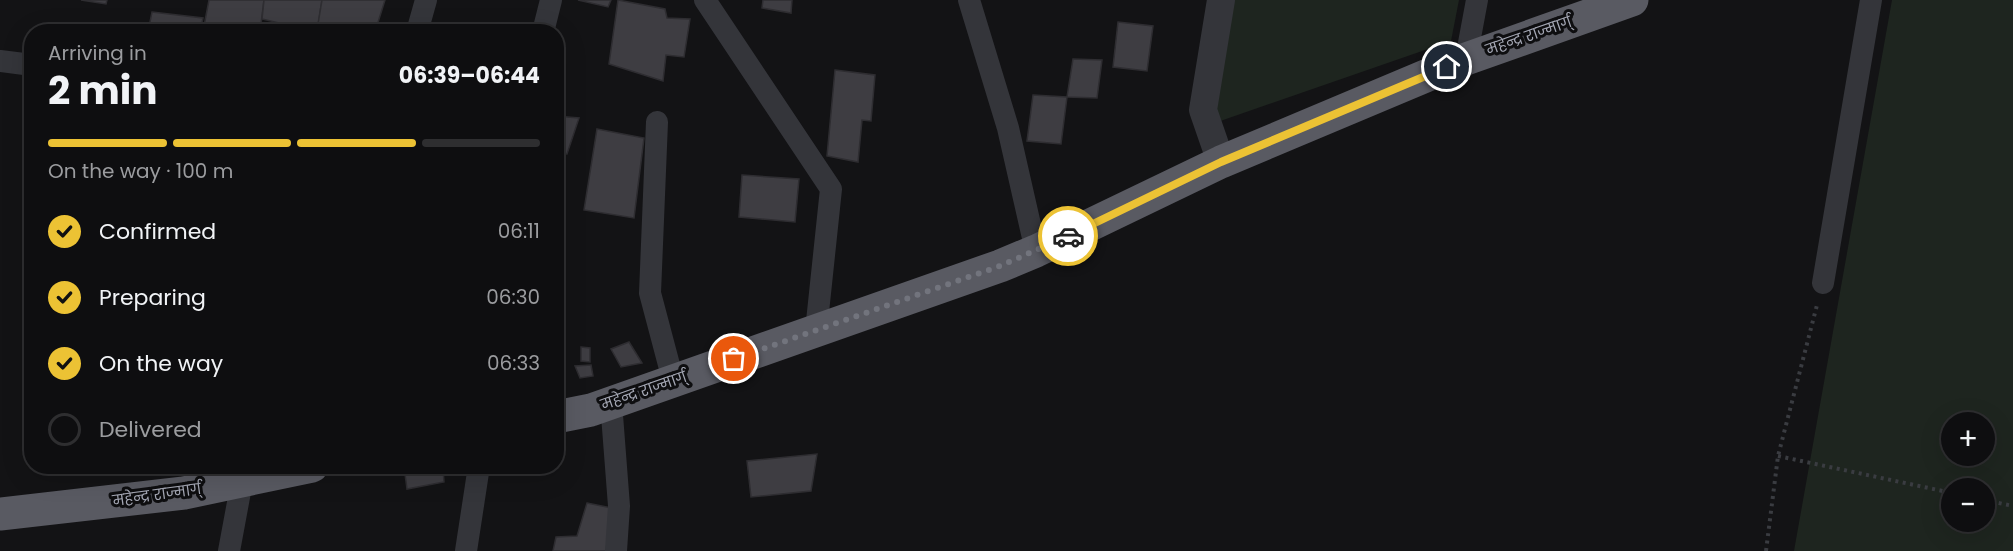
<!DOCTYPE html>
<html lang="en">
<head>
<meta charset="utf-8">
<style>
	body { margin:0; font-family:Poppins,"Noto Sans Devanagari",sans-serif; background:#171719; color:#f1f3f6; height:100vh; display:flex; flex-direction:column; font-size:22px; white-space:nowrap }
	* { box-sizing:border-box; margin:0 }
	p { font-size:20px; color:#9b9c9f }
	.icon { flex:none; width:33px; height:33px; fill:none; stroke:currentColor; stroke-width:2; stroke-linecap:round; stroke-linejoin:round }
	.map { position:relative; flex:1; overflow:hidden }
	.drawer { position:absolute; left:24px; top:24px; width:540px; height:450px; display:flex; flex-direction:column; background:#0e0e10; border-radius:24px; box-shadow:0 6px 24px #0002,0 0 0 2px #2e2e30 }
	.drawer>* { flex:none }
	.fabs { position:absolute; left:1941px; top:412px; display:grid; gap:12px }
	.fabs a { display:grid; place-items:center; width:54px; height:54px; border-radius:50%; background:#0e0e10; box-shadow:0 6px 24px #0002,0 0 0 2px #2e2e30; font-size:30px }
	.pin { position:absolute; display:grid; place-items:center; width:51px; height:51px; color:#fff; margin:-26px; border:3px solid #fff; border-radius:50%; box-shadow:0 2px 6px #0007 }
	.courier { position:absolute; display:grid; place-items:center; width:60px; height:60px; margin:-30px; border:4px solid #ecc234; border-radius:50%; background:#fff; color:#222; box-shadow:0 2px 8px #0007 }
	.summary em { font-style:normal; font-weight:700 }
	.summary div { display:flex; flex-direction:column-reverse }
	.summary { display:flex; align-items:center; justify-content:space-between; height:102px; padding:0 24px }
	h1 { font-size:39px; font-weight:700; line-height:45px }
	.bar { display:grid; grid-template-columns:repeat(4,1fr); gap:9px 6px; align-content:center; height:72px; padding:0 24px }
	.bar i { height:8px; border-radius:4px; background:#2e2e30 }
	.bar .on { background:#ecc234 }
	.bar p { grid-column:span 4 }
	ol { padding:0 24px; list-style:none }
	li { display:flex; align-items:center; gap:18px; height:66px }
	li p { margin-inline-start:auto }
	li .icon { padding:6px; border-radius:50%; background:#ecc234; color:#111; stroke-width:4 }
	li:last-child { color:#9b9c9f }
	li i { width:33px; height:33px; border:3px solid #2e2e30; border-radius:50% }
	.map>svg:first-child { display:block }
</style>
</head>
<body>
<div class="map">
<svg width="2013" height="551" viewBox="0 0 2013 551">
	<rect width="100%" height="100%" fill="#131315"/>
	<g fill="#1e251f" fill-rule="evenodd">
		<path d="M1227 0H1459L1451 41 1206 126Z"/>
		<path d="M1892 0H2013V551H1794ZM1952 423H1984V456H1952ZM1952 489H1984V522H1952Z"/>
	</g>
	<g fill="#3e3d42" stroke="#2e2d31" stroke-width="1.5">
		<path d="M81 0H107L106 4Z"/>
		<path d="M209 0H264L260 32H228L204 26Z"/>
		<path d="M264 0H322L317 32 262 19Z"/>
		<path d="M322 0H385L375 32 317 30Z"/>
		<path d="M578 0H611L608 7Z"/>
		<path d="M618 0 665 9 667 18 690 19 684 57 666 55 663 81 609 64Z"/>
		<path d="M763 0H792L791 13 762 8Z"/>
		<path d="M152 12 203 18 200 32H148Z"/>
		<path d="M1118 22 1153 26 1147 71 1113 67Z"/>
		<path d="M1073 59 1102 60 1097 98 1067 97Z"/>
		<path d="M835 70 875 75 871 121 862 120 858 162 827 156Z"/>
		<path d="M1033 95 1067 97 1061 144 1027 141Z"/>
		<path d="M556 116 579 118 567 154 556 153Z"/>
		<path d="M597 129 644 138 634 218 584 210Z"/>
		<path d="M742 175 799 179 795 222 739 217Z"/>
		<path d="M629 342 642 363 621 367 611 349Z"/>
		<path d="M581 347 590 348V362L581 361Z"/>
		<path d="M591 365 593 376 580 378 575 366Z"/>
		<path d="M817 454 811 491 751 497 747 461Z"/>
		<path d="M443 468 444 482 407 489 405 474Z"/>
		<path d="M587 503 612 508 606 551H553L556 537 577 536Z"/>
	</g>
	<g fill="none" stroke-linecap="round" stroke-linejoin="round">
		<g stroke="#3a3c41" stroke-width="4" stroke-dasharray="3 4.5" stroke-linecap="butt">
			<path d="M1778 456 1952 493"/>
			<path d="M1984 500 2013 506"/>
			<path d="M1766 551 1778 456 1817 305"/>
		</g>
		<g stroke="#34353a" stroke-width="22">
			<path d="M705 0 831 189 816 331"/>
			<path d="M969 0 1008 128 1036 251"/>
			<path d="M417 32 426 0"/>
			<path d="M543 32 551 0"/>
			<path d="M1466 59 1477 0"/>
			<path d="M0 61 32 65"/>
			<path d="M657 122 650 293 673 380"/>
			<path d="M1823 283 1871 0"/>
			<path d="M611 402 619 506 616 551"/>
			<path d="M229 551 242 481 246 471"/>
			<path d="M466 551 479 466"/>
		</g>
		<path stroke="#34353a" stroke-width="28" d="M1221 162 1203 110 1221 0"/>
		<g stroke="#595a62" stroke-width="33">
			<path d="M556 417 591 410 1000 266 1036 251 1221 162 1466 59 1632 0"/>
			<path d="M0 514 184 493 312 466"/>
		</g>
	</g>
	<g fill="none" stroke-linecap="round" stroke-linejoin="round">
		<path stroke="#72747d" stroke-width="6" stroke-dasharray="0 10.8" d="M734 359 1000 266 1068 236"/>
		<path stroke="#ecc234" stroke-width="8" d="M1068 236 1221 162 1447 67"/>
	</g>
	<g text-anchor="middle" stroke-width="6" stroke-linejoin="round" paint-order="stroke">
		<g font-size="15" fill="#a5a8b5" stroke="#0e0e10">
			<text transform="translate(1529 36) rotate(-19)" y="5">महेन्द्र राज्मार्ग्</text>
			<text transform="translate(644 391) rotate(-19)" y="5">महेन्द्र राज्मार्ग्</text>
			<text transform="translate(157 495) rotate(-8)" y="5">महेन्द्र राज्मार्ग्</text>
		</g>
	</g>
</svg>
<div class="fabs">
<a>+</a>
<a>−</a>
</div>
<div class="pin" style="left:734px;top:359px;background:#ea580c"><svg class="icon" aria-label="bag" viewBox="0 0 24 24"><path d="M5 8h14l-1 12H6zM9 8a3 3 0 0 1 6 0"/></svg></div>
<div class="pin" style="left:1447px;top:67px;background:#1f2937"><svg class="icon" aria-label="home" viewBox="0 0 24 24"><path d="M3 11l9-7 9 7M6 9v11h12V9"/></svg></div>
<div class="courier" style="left:1068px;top:236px"><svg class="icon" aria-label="car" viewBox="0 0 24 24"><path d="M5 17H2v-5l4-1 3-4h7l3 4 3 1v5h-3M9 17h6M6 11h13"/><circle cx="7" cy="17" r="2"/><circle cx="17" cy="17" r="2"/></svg></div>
<section class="drawer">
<div class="summary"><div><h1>2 min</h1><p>Arriving in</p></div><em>06:39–06:44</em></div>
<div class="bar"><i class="on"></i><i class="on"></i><i class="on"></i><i></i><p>On the way · 100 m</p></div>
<ol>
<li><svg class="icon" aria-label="check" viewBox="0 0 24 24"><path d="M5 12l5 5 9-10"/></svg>Confirmed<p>06:11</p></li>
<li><svg class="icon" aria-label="check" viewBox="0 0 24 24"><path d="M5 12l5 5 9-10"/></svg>Preparing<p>06:30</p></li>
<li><svg class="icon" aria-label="check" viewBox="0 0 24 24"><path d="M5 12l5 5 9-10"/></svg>On the way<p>06:33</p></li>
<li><i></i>Delivered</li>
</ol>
</section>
</div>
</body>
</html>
